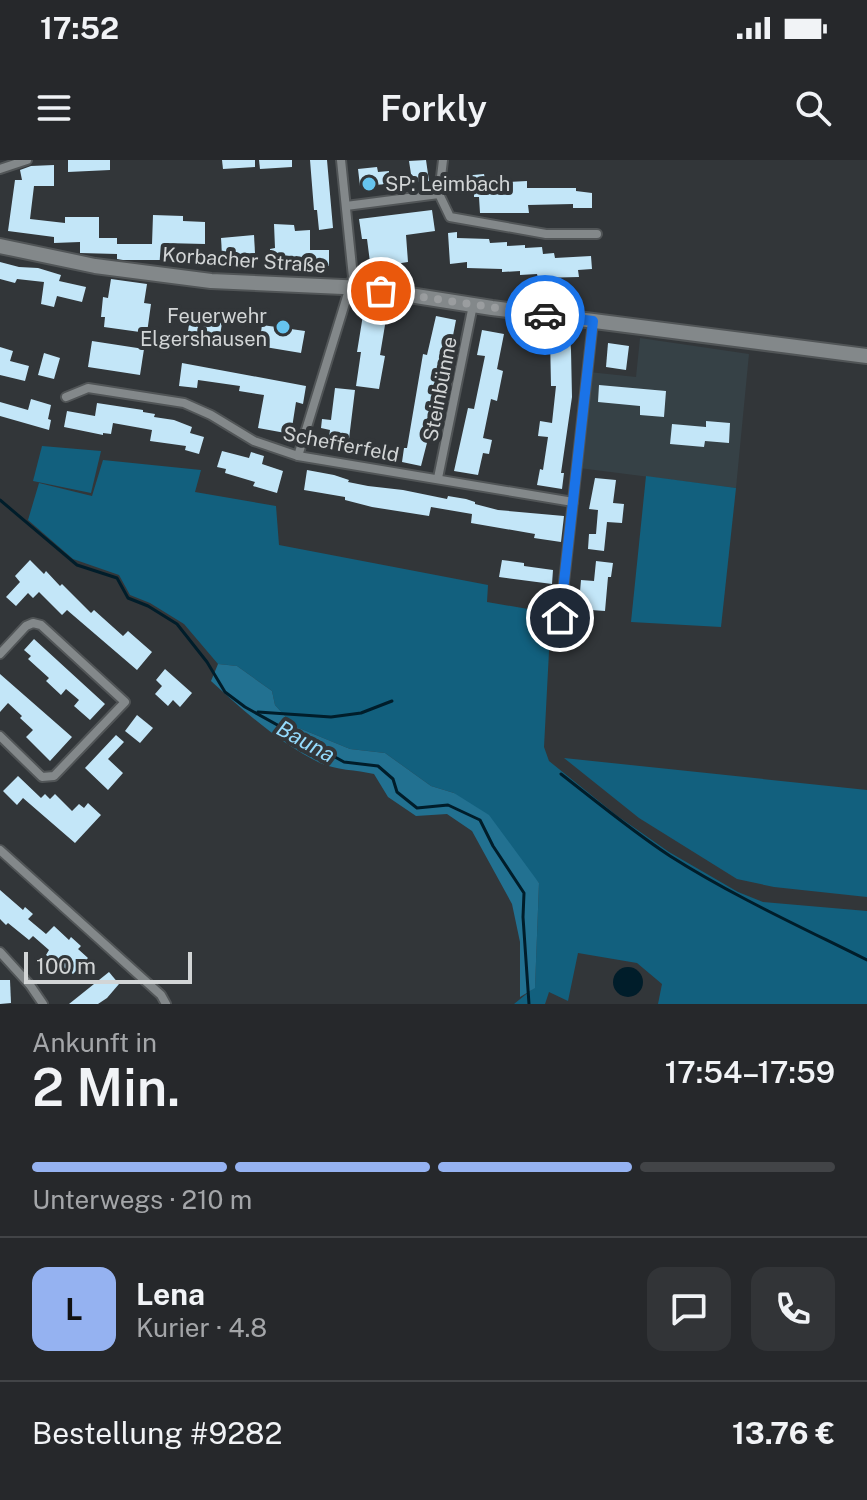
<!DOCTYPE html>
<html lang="de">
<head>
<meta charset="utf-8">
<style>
	body { margin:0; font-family:"Public Sans",sans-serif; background:#323437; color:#f1f3f6; height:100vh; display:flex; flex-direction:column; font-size:30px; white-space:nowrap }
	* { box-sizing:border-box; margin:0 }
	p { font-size:26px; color:#a4a6a9 }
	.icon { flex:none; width:44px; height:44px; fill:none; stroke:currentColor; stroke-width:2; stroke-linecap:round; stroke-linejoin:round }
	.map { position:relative; height:844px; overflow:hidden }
	.side { display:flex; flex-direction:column; background:#26282b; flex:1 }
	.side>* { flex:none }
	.scale { position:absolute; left:24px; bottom:20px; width:168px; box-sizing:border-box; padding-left:8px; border:4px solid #d2d5d6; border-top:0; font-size:22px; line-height:28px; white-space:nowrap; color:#d2d5d6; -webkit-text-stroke:6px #323639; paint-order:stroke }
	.pin { position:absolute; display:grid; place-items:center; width:68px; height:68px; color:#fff; margin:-34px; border:4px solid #fff; border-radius:50%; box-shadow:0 2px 8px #0007 }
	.courier { position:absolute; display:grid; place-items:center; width:80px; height:80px; margin:-40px; border:6px solid #1a73e8; border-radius:50%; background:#fff; color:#222; box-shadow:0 2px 10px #0007 }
	.overview em { font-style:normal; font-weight:600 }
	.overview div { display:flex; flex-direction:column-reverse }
	.overview { display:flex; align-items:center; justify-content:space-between; height:136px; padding:0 32px }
	h1 { font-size:52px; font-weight:600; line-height:60px }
	.bar { display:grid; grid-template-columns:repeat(4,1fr); gap:12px 8px; align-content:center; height:96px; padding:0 32px }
	.bar i { height:10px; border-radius:6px; background:#424447 }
	.bar .selected { background:#95b2f1 }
	.bar p { grid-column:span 4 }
	.line { display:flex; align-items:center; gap:20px; padding:0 32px; border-top:2px solid #424447 }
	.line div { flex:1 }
	.round { display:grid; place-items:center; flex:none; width:84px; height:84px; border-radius:16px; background:#323437 }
	.status { display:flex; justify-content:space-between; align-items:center; height:56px; padding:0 40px; background:#26282b; direction:ltr }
	.status svg { height:22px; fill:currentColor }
	header { display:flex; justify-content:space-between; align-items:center; height:104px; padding:0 32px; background:#26282b; font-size:36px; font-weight:600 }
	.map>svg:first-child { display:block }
</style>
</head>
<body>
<div class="status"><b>17:52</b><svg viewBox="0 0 49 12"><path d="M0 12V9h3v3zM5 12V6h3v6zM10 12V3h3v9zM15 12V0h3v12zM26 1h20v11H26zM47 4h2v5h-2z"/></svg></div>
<header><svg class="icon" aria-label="menu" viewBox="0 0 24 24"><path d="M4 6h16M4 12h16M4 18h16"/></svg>Forkly<svg class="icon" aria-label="search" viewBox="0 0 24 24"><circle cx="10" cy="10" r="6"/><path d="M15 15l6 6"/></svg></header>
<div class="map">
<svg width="867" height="844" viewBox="0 0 867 844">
	<rect width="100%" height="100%" fill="#323639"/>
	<path fill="#364146" d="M640 178 749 194 736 328 579 308 589 212 636 217Z"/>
	<g fill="#12607e">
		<path d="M42 286 101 291 91 333 33 321Z"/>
		<path d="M103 300 201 310 195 332 276 346 279 385 488 425 487 442 551 453 544 587 549 601 616 655 669 692 738 732 763 742 867 751V844H658L662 824 637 803 578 793 568 841 549 832 545 844H514L535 827 539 723 454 633 431 626 385 593 350 589 294 566 275 545 272 531 237 506 218 504 184 464 150 443 130 435 119 415 73 399 28 360 39 323 92 336Z"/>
		<path d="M646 316 736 328 721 467 631 462Z"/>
		<path d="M564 598 867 630V737L774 727 737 719 639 658Z"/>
	</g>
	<path fill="#227191" d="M218 504 237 506 272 531 275 545 294 566 350 589 385 593 431 626 454 633 489 655 539 723 535 828 520 837V782L512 744 472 671 447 654 416 656 388 637 374 614C357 610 335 610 320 603 280 584 243 550 211 521Z"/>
	<circle fill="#001d2a" cx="628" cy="822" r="15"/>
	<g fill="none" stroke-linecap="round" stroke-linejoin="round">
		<g stroke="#001d2a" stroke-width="3">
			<path d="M0 340 77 405 117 418 128 438 148 446 177 464 207 502 225 532 245 547 344 602 378 606 393 619 397 632 417 648 448 645 480 660 493 686 524 733 523 757 529 844"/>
			<path d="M258 552 331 557 361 553 392 541"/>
			<path d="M561 614C597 642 632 671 670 696 733 736 801 767 867 800"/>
		</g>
	</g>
	<g fill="#c3e6f8">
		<path d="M68 0H110V10L68 12Z"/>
		<path d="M222 0H255V7L223 9Z"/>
		<path d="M259 0H292V7L260 9Z"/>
		<path d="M310 0H327L333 68 319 70 317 50H314Z"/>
		<path d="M426 0 429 21 360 26 358 9 377 7 378 12 389 11V15L411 14 409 1Z"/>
		<path d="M54 5V26H34L30 59 65 63V57H99V78H117V84H152L153 55 183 56V61L205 62V84L164 83V100H123L117 99V94L80 93V82L54 83V77L8 71 15 20H22L20 10 31 6Z"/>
		<path d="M484 14 485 19 506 18V22L527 21V28H576V31L592 33V48H573V44L528 45 529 53H480L479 37H474V30L464 31 463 16Z"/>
		<path d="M432 50 435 71 406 75 408 102 395 104 396 107 371 110 367 79H362L359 59Z"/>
		<path d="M274 64 294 65 295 71 310 70V90H329V106H305V99L271 102 270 89 275 88Z"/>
		<path d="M457 72V78L489 79 490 83 507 82V86L525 85V88L542 87 543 94 554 93 555 98 591 96 592 109 578 110 579 117 538 118 537 114 520 115V111L502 112V109L467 108V102L450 104 448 73Z"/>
		<path d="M254 75 255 93 222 95 221 78Z"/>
		<path d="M0 102 19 107 38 108 61 115 59 121 86 127 82 142 57 136 54 147 41 144 44 122 17 119 15 123 0 119Z"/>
		<path d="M111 119 147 124 144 143 151 144 147 173 104 167 105 157H101L103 137 108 138Z"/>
		<path d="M363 155 386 159 380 195 385 196 379 229 356 226 361 192H357Z"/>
		<path d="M436 156 456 160 451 186 443 184 435 244H437L421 306 402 302 404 288H407L423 194 427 195Z"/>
		<path d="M190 158 222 163 219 182 187 178Z"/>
		<path d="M262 165 305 171 301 193 259 186Z"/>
		<path d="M482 170 504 174 497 209 503 211 497 241 491 239 483 278 492 280 489 294 483 293 478 315 454 311 468 248 474 249 485 196 477 195Z"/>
		<path d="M550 176 570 178 571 190 572 237 561 313H564L562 329 537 325 540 309 543 310 548 277 538 276 540 261 552 263 556 226H551Z"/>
		<path d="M92 181 144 189 140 215 88 207Z"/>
		<path d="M608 183 629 186 626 210 606 207Z"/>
		<path d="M0 187 13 191 10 201 29 206 25 221 0 215Z"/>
		<path d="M44 193 60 198 54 219 38 215Z"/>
		<path d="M182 203 306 226 303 244 296 242 291 274 258 268 264 235 239 231 240 226 198 220 197 228 179 226Z"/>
		<path d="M599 225 666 231 664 257 640 255V246L598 242Z"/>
		<path d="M335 228 355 230 348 287 328 284 330 270 321 268 322 259 331 260Z"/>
		<path d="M31 239 51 245 48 259 51 260 49 270 0 256V242L28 250Z"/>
		<path d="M97 243 143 250V252L155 254 154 257 174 260 192 267 190 273 204 277 199 294 185 290 186 286 150 281 152 270 113 263 111 274 103 273V275L64 267 67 251 95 256Z"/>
		<path d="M706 261 730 263 729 283 705 281 704 287 670 284 672 264 706 267Z"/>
		<path d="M222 291 249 298 251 292 264 296 262 304 283 311 277 333 253 326 255 322 225 313 226 309 217 307Z"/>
		<path d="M307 310 334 315 349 320 348 322 368 326 403 330 447 339 448 336 466 339 475 342V344L498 350 564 356 561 382 534 378 535 374 471 363 472 354 431 347 429 356 372 347 345 340V337L304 330Z"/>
		<path d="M595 318 616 320 613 343 624 344 622 363 607 362 604 391 588 389 589 374H596L598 350 589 349Z"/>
		<path d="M30 400 44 414 46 411 60 426 62 424 91 453 94 450 123 476 128 471 152 492 137 510 67 450 62 455 39 432 33 438 28 433 16 446 6 437 20 422 15 416Z"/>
		<path d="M502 400 524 403V406L553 410 552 424 499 417Z"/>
		<path d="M596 401 613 403 611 417H608L605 451 591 450V457L578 455 581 420 594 421Z"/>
		<path d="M34 479 105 544 90 560 74 546 79 540 66 529 61 535 46 521 49 518 28 499 31 496 24 490Z"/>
		<path d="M165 509 192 533 180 547 173 540 168 546 155 534 162 526 156 520Z"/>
		<path d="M0 514 72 577 50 601 26 577 33 570 20 558 22 556 8 543 0 552Z"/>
		<path d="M137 555 153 568 140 583 125 571Z"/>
		<path d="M116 575 124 582 108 599 123 613 108 630 85 608Z"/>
		<path d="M18 616 41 638 45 634 50 639 55 634 72 651 79 644 84 648 88 643 101 655 75 683 23 638 17 645 3 631Z"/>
		<path d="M0 730 23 750 25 747 33 754 28 759 46 774 54 766 69 780 71 777 81 786 78 789 88 798 73 814 46 795 49 790 33 776 29 780 8 763 6 765 0 759Z"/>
		<path d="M109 812 119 824 107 838 98 844H69Z"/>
		<path d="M0 820H10L11 843 0 844Z"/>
	</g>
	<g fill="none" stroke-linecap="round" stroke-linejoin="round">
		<defs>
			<g id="street">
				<path d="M0 9 27 0"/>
				<path d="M439 34 450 57 546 74H597"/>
				<path d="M439 34 443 0"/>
				<path d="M346 46 439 34"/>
				<path d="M66 237 88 228 184 243 211 255 254 281 298 296 573 342"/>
				<path d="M298 296 353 117 341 0"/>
				<path d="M438 318 473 145"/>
				<path d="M560 458 593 161"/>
				<path d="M0 494 26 466 33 463 41 465 125 542 54 616 42 617 0 576"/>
				<path d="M0 690 161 835 166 844"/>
				<path d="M0 792 30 825 43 844"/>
			</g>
			<path id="secondary" d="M0 86 95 106 211 121 365 128 492 148 867 196"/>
		</defs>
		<use href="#street" stroke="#515557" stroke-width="12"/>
		<use href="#secondary" stroke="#515557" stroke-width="18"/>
		<use href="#street" stroke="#83888a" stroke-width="8"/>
		<use href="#secondary" stroke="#83888a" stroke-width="14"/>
	</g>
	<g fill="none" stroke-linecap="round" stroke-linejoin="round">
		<path stroke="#9a9d9f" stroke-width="8" stroke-dasharray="0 14.4" d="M381 131 545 155"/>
		<path stroke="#1a73e8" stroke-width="10" d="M545 155 593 161 560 458"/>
	</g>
	<g fill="#66c4ef" stroke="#323639" stroke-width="3">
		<circle cx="369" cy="24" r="8"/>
		<circle cx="283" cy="167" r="8"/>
	</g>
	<g text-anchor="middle" stroke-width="8" stroke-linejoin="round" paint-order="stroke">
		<g font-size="20" fill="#d2d5d6" stroke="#323639" text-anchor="start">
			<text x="385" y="31">SP: Leimbach</text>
			<text x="267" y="163" text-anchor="end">Feuerwehr<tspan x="267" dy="23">Elgershausen</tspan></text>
		</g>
		<g font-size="20" fill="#d2d5d6" stroke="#323639">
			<text transform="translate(244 100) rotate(4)" y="7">Korbacher Straße</text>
			<text transform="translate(440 229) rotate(-79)" y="7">Steinbünne</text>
			<text transform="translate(341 284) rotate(11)" y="7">Schefferfeld</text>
		</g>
		<g font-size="22" font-style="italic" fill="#94dafc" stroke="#323639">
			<text transform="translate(306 581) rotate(29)" y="8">Bauna</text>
		</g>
	</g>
</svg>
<div class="scale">100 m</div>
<div class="pin" style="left:381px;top:131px;background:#ea580c"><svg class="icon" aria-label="bag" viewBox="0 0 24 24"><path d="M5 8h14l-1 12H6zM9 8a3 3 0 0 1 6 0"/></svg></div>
<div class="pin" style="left:560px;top:458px;background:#1f2937"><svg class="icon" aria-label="home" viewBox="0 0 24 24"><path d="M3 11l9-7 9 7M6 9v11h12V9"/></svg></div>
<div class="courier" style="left:545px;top:155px"><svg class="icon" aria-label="car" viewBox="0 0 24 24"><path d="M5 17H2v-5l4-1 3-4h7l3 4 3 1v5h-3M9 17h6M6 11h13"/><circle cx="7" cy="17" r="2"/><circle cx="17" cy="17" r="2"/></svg></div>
</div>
<section class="side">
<div class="overview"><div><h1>2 Min.</h1><p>Ankunft in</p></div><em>17:54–17:59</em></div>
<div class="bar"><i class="selected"></i><i class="selected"></i><i class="selected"></i><i></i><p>Unterwegs · 210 m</p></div>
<div class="line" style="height:144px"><b class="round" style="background:#95b2f1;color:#111">L</b><div><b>Lena</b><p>Kurier · 4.8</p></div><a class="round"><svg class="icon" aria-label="chat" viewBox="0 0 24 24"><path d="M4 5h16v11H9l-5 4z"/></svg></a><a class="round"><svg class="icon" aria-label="phone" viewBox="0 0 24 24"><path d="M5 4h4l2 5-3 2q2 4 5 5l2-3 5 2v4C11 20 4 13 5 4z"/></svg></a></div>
<div class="line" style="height:104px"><div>Bestellung #9282</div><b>13.76 €</b></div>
</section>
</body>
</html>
